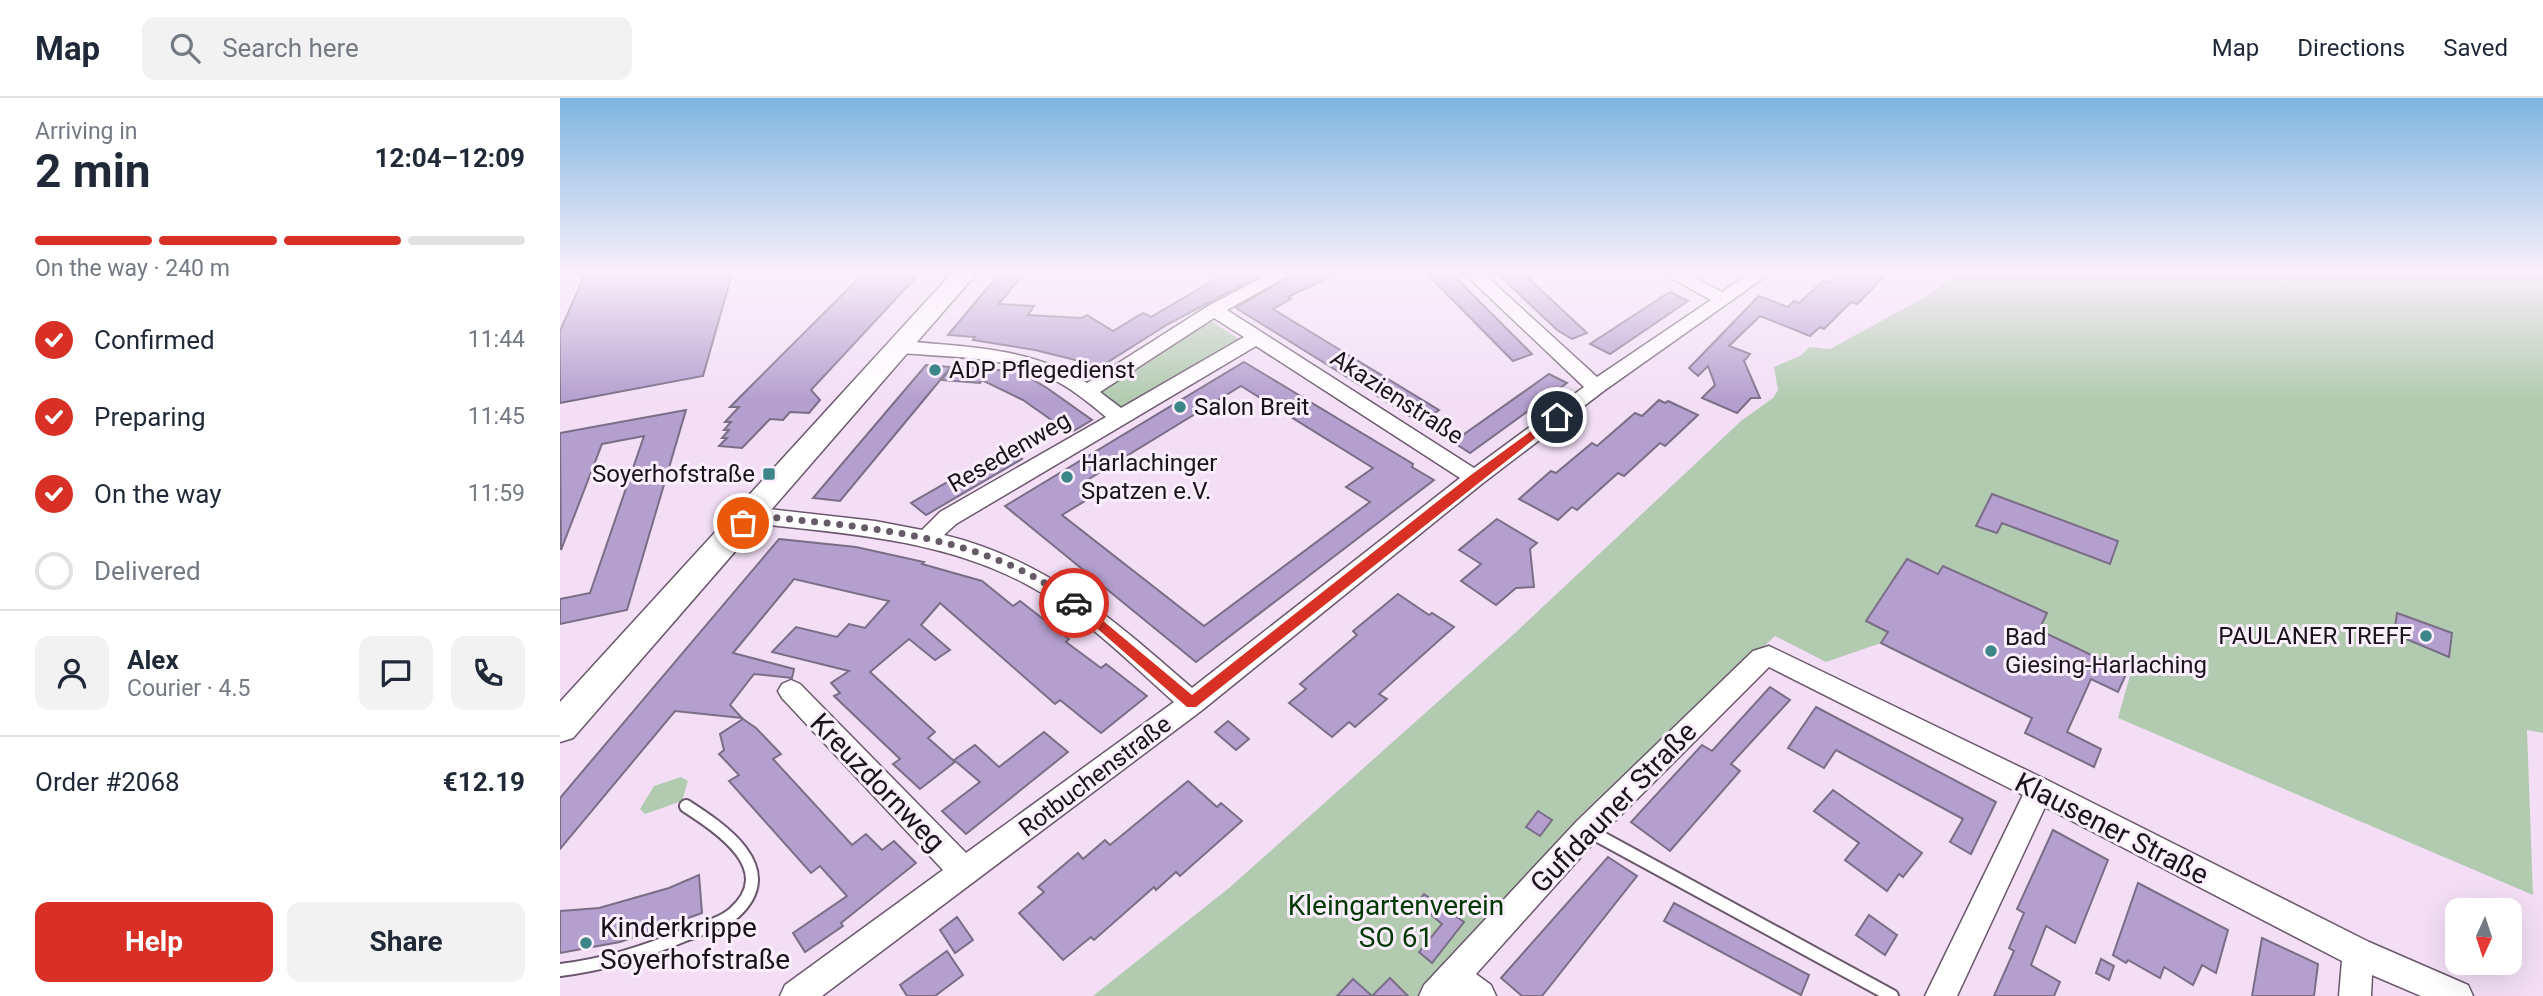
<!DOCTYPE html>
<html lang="en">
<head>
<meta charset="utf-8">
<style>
	body { margin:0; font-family:Roboto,sans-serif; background:#f2f2f3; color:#1f2937; height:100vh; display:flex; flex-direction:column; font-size:26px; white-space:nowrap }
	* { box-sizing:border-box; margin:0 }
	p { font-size:23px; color:#747a83 }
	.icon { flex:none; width:38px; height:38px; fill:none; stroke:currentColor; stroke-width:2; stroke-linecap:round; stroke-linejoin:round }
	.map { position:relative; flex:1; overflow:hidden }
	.sheet { display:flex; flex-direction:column; background:#fff; width:560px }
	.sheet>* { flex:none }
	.needle { width:46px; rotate:183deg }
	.tools { position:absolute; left:1885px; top:800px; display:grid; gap:14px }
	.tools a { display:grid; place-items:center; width:77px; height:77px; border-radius:14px; background:#fff; box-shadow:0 7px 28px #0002; font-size:35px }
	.pin { position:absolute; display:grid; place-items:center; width:60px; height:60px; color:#fff; margin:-30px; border:4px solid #fff; border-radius:50%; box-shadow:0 2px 7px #0007 }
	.courier { position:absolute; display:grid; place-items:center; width:70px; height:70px; margin:-35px; border:5px solid #d93025; border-radius:50%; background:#fff; color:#222; box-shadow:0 2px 9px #0007 }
	.overview em { font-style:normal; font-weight:700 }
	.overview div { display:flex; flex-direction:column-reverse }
	.overview { display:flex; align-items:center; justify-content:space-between; height:119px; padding:0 35px }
	h1 { font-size:46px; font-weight:700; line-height:52px }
	.bar { display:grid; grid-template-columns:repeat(4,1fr); gap:10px 7px; align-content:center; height:84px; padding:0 35px }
	.bar i { height:9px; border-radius:5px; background:#e0e1e3 }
	.bar .on { background:#d93025 }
	.bar p { grid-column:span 4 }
	.line { display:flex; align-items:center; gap:18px; padding:0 35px; border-top:2px solid #e0e1e3 }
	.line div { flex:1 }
	.round { display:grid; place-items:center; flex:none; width:74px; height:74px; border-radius:14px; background:#f2f2f3 }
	ol { padding:0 35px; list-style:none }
	li { display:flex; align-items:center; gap:21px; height:77px }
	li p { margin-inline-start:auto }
	li .icon { padding:7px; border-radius:50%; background:#d93025; color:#fff; stroke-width:4 }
	li:last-child { color:#747a83 }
	li i { width:38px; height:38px; border:4px solid #e0e1e3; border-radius:50% }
	.action { display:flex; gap:14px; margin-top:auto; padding:14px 35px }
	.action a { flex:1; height:80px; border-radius:14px; background:#d93025; color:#fff; font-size:28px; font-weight:700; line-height:80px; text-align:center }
	.action a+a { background:#f2f2f3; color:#1f2937 }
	header { display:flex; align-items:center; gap:42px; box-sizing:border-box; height:98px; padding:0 35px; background:#fff; border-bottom:2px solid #e0e1e3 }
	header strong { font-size:33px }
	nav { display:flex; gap:38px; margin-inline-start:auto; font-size:24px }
	.search { width:490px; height:63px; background:#f2f2f3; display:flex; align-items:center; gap:18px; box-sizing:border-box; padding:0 24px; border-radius:14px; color:#747a83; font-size:26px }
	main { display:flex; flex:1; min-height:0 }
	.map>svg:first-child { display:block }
</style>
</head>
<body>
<header>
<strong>Map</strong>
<div class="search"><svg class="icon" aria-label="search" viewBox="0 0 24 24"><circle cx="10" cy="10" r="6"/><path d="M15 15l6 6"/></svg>Search here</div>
<nav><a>Map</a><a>Directions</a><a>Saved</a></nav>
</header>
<main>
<section class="sheet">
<div class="overview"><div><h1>2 min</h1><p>Arriving in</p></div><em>12:04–12:09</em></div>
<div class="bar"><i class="on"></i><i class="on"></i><i class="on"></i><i></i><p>On the way · 240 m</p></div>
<ol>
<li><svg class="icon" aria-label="check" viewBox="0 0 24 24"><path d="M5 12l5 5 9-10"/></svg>Confirmed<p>11:44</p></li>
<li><svg class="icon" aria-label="check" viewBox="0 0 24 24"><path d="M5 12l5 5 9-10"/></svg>Preparing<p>11:45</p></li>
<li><svg class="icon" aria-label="check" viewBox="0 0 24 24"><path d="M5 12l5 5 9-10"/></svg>On the way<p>11:59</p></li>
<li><i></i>Delivered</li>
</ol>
<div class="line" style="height:126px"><a class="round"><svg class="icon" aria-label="person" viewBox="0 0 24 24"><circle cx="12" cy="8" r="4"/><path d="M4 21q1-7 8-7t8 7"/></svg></a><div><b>Alex</b><p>Courier · 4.5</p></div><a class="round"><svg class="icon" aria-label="chat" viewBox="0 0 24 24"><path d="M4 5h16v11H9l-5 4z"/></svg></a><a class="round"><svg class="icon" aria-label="phone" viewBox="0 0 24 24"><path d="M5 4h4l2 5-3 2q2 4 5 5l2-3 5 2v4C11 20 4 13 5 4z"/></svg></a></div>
<div class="line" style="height:91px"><div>Order #2068</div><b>€12.19</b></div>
<div class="action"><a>Help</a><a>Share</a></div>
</section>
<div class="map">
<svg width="1983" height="898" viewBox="0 0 1983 898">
	<rect width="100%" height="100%" fill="#f3def6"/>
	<g fill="#b2cbb0">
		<path d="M1397 176H1983V635L1967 632 1973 797 1558 620 1571 574 1479 532 1487 515 1347 462 1306 523 1328 534 1321 545 1266 564 1215 538 1021 721 859 898H533L669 790 955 535 1181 323 1213 300 1218 292 1214 269 1242 257 1249 249 1270 251 1367 198Z"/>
		<path d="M649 222 679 241 562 311 538 293Z"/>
		<path d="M121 679 128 683 122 703 85 716 80 711 94 688Z"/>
	</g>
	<g fill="#b59fcf" stroke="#796e86" stroke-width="2" fill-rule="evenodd">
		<path d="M25 176H172L143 278 0 305V233Z"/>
		<path d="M303 176H359L251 292 260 302 249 315 230 314 223 322 210 321 182 350 159 348 167 340H162L169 332H164L171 324H165L179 309H170Z"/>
		<path d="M439 176H463L439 206 474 208 468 217 522 220 527 217 553 233 583 215 591 219 664 176H703L608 226 529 276 530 266 522 261 519 263 475 252 413 242 415 239 388 237Z"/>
		<path d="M733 176H775L728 199 731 201 713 211 879 312 861 325 676 210Z"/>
		<path d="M867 176H892L972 256 953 263Z"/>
		<path d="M938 176H964L1027 235 1012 241 997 232Z"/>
		<path d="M1278 176H1327L1297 206 1291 204 1264 231 1260 229 1250 238 1200 218 1169 248 1190 256 1184 263 1200 300H1191L1177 315 1142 300 1155 287 1148 268 1138 278 1129 270 1199 198 1228 209 1234 203 1239 205 1263 183 1268 185Z"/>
		<path d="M1110 194 1128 203 1050 256 1030 246Z"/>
		<path d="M684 264 853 366 852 369 874 382 636 564 445 408ZM681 288 813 370 786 389 810 404 644 528 502 417 543 392 529 381Z"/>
		<path d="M366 267 391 269 280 403 253 400Z"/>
		<path d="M393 268 460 274 487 290 532 322 510 335 463 302 422 282 420 285 381 282Z"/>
		<path d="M989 276 1007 285 910 355 893 344Z"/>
		<path d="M1099 302 1105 305 1108 303 1138 317 1105 348 1100 345 1064 378 1058 375 1017 412 1012 409 998 422 959 401 991 373 996 375 1032 345 1037 348 1075 315 1082 318Z"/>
		<path d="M126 312 67 512 0 526V501L30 495 84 338 42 346 1 452 0 335Z"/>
		<path d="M447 350 462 361 366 417 351 405Z"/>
		<path d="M1432 396 1558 443 1550 466 1442 425 1437 435 1416 428Z"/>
		<path d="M937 421 977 445 970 451 974 489 956 490 936 507 901 483 921 466 899 452Z"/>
		<path d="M219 441 296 449 364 464 362 466 422 483 453 508 460 503 509 541 506 544 541 570 546 566 587 598 541 635 500 602 495 606 380 505 361 527 390 552 375 562 349 541 310 574 375 634 368 640 395 664 360 691 333 666 340 661 274 598 280 595 271 585 289 573 212 554 236 529 277 539 289 526 305 530 329 503 234 481 173 555 234 571 232 580 194 576 170 607 182 620 115 613 0 751V700Z"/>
		<path d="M1347 461 1378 476 1383 468 1487 515 1479 532 1567 574 1558 594 1531 581 1507 634 1541 651 1534 669 1465 635 1472 620 1321 545 1328 534 1306 523Z"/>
		<path d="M838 496 869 517 872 515 894 529 819 596 827 601 795 629 789 624 772 639 729 605 746 591 740 586 797 537 793 533Z"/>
		<path d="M1837 515 1892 535 1889 559 1834 536Z"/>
		<path d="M1210 589 1230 602 1171 666 1180 673 1110 753 1071 724 1142 647 1152 653Z"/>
		<path d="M1256 609 1436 704 1411 756 1390 744 1403 721 1276 652 1264 670 1228 650Z"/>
		<path d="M183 621 196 630 221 656 213 661 292 747 306 736 322 752 334 743 356 765 281 825 283 828 245 854 233 835 287 798 260 768 251 775 169 683 179 677 159 656 164 652 160 636Z"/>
		<path d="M668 623 689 641 676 652 655 634Z"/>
		<path d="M484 634 508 654 406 736 382 713 420 684 394 662 415 647 439 669Z"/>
		<path d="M628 683 657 709 661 705 682 723 620 778 616 774 596 792 594 789 534 842 531 839 503 862 459 815 484 794 478 789 518 755 523 761 545 742 550 747Z"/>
		<path d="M1273 692 1362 755 1343 779 1339 776 1327 793 1285 762 1299 745 1254 713Z"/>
		<path d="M978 713 992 722 980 738 966 729Z"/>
		<path d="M1493 732 1548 762 1515 845 1486 828 1471 867 1500 884 1494 898H1434L1454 853 1449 850 1464 815 1457 811Z"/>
		<path d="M1048 759 1077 778 982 898H962L941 880Z"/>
		<path d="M139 777 142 815 60 844 0 855V813L39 810 109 790Z"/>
		<path d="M1578 785 1668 832 1656 875 1642 867 1633 887 1604 869 1600 880 1568 862 1566 865 1553 857Z"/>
		<path d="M864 796 904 824 872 865 859 854 882 826 857 805Z"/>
		<path d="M1114 805 1249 877 1241 897 1104 823Z"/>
		<path d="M1309 817 1337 837 1325 857 1296 837Z"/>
		<path d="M397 819 413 842 395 855 380 832Z"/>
		<path d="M1702 840 1758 866 1754 898H1692Z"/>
		<path d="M387 853 403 877 375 898H347L340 887Z"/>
		<path d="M1541 861 1554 868 1549 882 1536 875Z"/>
		<path d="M830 880 848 898H812Z"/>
		<path d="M793 881 812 898H777Z"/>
	</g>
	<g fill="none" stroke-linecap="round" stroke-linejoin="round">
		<defs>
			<g id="service">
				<path d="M1029 733 1332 898"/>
				<path d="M0 872C43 867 85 854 125 837 141 831 161 826 174 815 223 771 160 730 126 708"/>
			</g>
			<g id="minor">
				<path d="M709 176H731L667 212 914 370 1024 289 905 176H924L1037 279 1151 202 1104 176H1127L1162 194 1188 176H1209L1045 292 923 385 641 613 262 898H220L225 887 383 772 222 600 218 593 222 586 231 582 240 586 406 755 614 604C567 562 520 514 464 485 380 441 283 435 190 425L182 423 179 417 182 411 190 409 315 423 362 432 380 414 546 319C528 304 510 289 488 279 443 258 389 259 340 255L333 253 331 249 333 245C347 242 363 245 377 246 429 250 482 256 527 285L648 208ZM654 220 684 239 561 310 540 294ZM696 248 900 380 632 590C554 522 487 462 384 437L396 426Z"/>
				<path d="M1209 548 1489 683 1809 844 1908 887 1913 898H1861L1812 877 1811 898H1779L1782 863 1485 709 1397 898H1365L1463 697 1209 569 1037 741 916 876 931 887 936 898H859L864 887 1017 723 1193 553Z"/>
			</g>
			<path id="secondary" d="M391 176H416L13 640 0 644V604Z"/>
		</defs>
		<use href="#service" stroke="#6a576c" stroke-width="16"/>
		<use href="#minor" stroke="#6a576c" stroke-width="3"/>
		<use href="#secondary" stroke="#6a576c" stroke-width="3"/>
		<use href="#service" stroke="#fff" stroke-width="12"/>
		<use href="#minor" fill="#fff" fill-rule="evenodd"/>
		<use href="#secondary" fill="#fff" fill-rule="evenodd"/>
	</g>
	<linearGradient id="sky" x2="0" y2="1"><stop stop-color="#7db5e0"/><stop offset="0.58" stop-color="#faf0fb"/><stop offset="1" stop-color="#faf0fb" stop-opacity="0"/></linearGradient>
	<rect width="1983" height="302" fill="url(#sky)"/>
	<path fill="#d93025" d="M993 317 1002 319 636 609H627L508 505 514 500 518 502 632 597 911 377Z"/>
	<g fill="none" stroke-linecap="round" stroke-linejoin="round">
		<path stroke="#675a68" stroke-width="7" stroke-dasharray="0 12.6" d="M183 425 190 417C299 429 423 434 514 505"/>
	</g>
	<g fill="#3c8588" stroke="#fbeefd" stroke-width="2.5">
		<circle cx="375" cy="272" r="7"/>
		<circle cx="620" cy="309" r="7"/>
		<rect x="202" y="369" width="14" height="14" rx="3.5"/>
		<circle cx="507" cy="379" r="7"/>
		<circle cx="1866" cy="538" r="7"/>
		<circle cx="1431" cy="553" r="7"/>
		<circle cx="26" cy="845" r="7"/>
	</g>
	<g text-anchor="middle" stroke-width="6" stroke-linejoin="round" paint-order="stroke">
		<g font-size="24" fill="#1b131c" stroke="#fbeefd" text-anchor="start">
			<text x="389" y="280">ADP Pflegedienst</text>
			<text x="634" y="317">Salon Breit</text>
			<text x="521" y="373">Harlachinger<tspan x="521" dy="28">Spatzen e.V.</tspan></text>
			<text x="195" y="384" text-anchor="end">Soyerhofstraße</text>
			<text x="1852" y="546" text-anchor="end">PAULANER TREFF</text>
			<text x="1445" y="547">Bad<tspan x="1445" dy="28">Giesing-Harlaching</tspan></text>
		</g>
		<g font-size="24" fill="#1b131c" stroke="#fbeefd">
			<text transform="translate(837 299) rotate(33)" y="8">Akazienstraße</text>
			<text transform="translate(449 354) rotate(-30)" y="8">Resedenweg</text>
			<text transform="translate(535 678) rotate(-37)" y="8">Rotbuchenstraße</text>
		</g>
		<g font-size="28" fill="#1b131c" stroke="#fbeefd">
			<text transform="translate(318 684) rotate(46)" y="10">Kreuzdornweg</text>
			<text transform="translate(1053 709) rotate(-46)" y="10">Gufidauner Straße</text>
			<text transform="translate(1552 730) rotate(27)" y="10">Klausener Straße</text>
		</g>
		<g font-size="28" fill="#003a02" stroke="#fbeefd">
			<text x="836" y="817">Kleingartenverein<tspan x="836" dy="32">SO 61</tspan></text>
		</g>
		<g font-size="28" fill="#1b131c" stroke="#fbeefd" text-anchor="start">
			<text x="40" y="839">Kinderkrippe<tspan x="40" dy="32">Soyerhofstraße</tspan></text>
		</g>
	</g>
</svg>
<div class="tools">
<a><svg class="needle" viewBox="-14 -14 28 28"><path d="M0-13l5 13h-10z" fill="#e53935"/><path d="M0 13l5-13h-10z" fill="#747a83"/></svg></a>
</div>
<div class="pin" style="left:183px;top:425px;background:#ea580c"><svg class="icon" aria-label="bag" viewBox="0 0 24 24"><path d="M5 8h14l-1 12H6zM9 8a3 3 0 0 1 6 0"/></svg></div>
<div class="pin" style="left:997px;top:319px;background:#1f2937"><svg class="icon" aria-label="home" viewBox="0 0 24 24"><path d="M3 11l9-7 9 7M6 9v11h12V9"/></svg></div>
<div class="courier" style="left:514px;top:505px"><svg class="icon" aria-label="car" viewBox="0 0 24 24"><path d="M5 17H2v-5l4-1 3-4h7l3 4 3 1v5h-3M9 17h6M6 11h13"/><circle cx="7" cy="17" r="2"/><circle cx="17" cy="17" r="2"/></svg></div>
</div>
</main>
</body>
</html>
